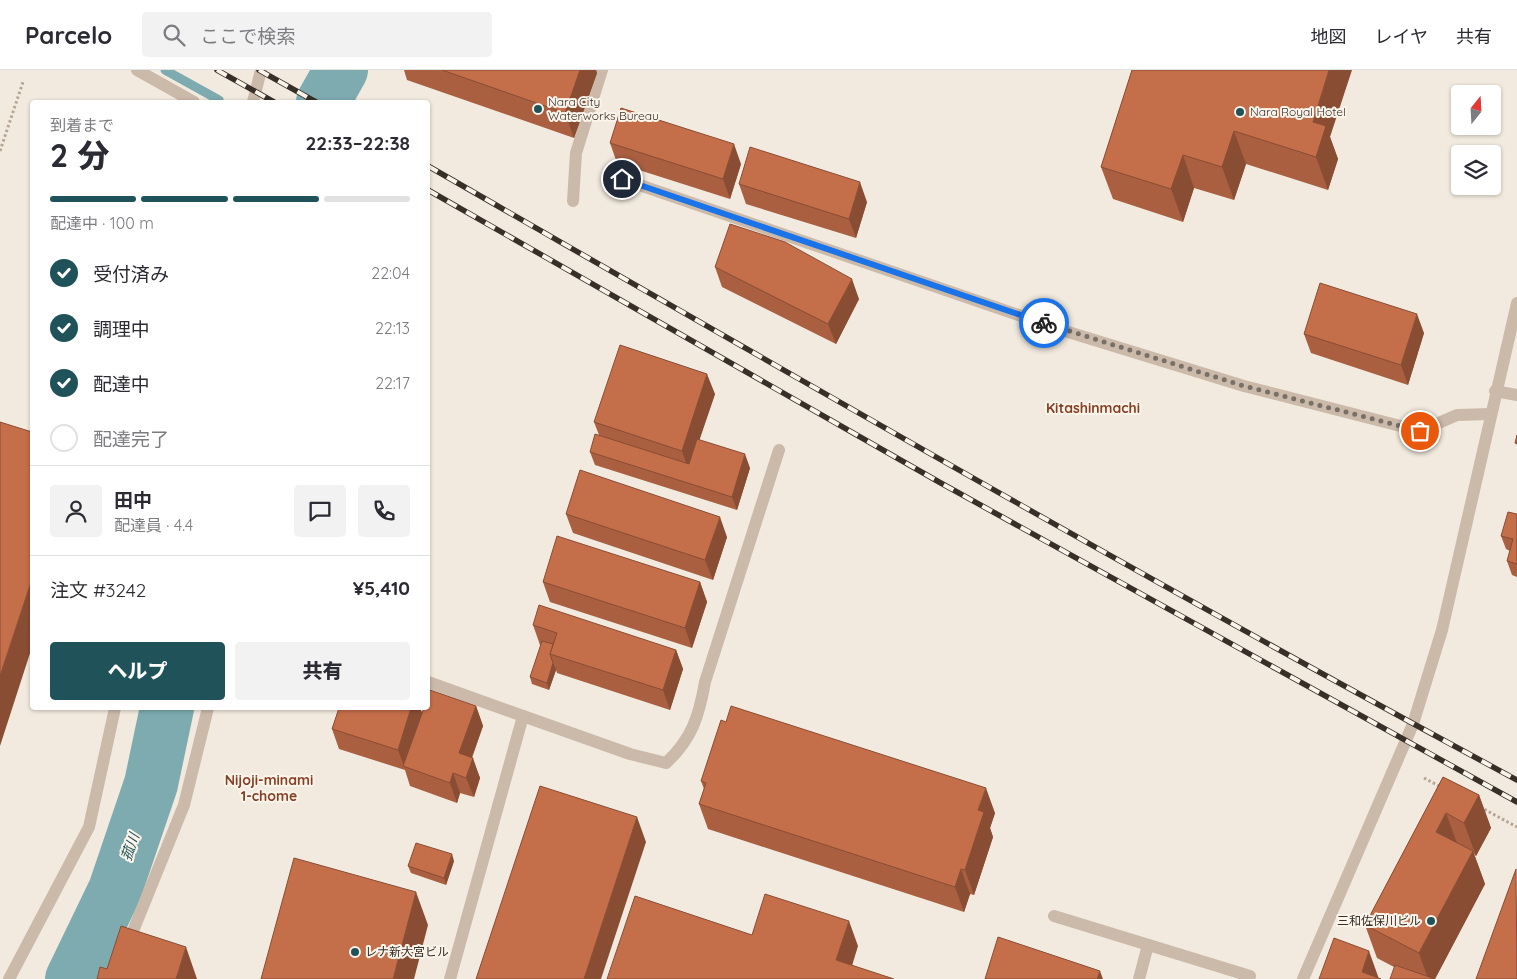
<!DOCTYPE html>
<html lang="ja">
<head>
<meta charset="utf-8">
<style>
	body { margin:0; font-family:Quicksand,"Noto Sans JP",sans-serif; background:#f2f2f3; color:#2b2b33; height:100vh; display:flex; flex-direction:column; font-size:19px; white-space:nowrap }
	* { box-sizing:border-box; margin:0 }
	p { font-size:16px; color:#7c7c81 }
	.icon { flex:none; width:28px; height:28px; fill:none; stroke:currentColor; stroke-width:2; stroke-linecap:round; stroke-linejoin:round }
	.map { position:relative; flex:1; overflow:hidden }
	.details { position:absolute; left:30px; top:30px; width:400px; height:610px; display:flex; flex-direction:column; background:#fff; border-radius:5px; box-shadow:0 1px 4px #0004 }
	.details>* { flex:none }
	.needle { width:32px; rotate:18deg }
	.fabs { position:absolute; left:1451px; top:15px; display:grid; gap:10px }
	.fabs a { display:grid; place-items:center; width:50px; height:50px; border-radius:5px; background:#fff; box-shadow:0 1px 4px #0004; font-size:25px }
	.pin { position:absolute; display:grid; place-items:center; width:42px; height:42px; color:#fff; margin:-21px; border:2px solid #fff; border-radius:50%; box-shadow:0 1px 5px #0007 }
	.courier { position:absolute; display:grid; place-items:center; width:50px; height:50px; margin:-25px; border:4px solid #1a73e8; border-radius:50%; background:#fff; color:#222; box-shadow:0 1px 6px #0007 }
	.overview em { font-style:normal; font-weight:800 }
	.overview div { display:flex; flex-direction:column-reverse }
	.overview { display:flex; align-items:center; justify-content:space-between; height:85px; padding:0 20px }
	h1 { font-size:32px; font-weight:800; line-height:38px }
	.bar { display:grid; grid-template-columns:repeat(4,1fr); gap:8px 5px; align-content:center; height:60px; padding:0 20px }
	.bar i { height:6px; border-radius:4px; background:#e1e1e2 }
	.bar .selected { background:#1f5359 }
	.bar p { grid-column:span 4 }
	.line { display:flex; align-items:center; gap:12px; padding:0 20px; border-top:1px solid #e1e1e2 }
	.line div { flex:1 }
	.round { display:grid; place-items:center; flex:none; width:52px; height:52px; border-radius:5px; background:#f2f2f3 }
	ol { padding:0 20px; list-style:none }
	li { display:flex; align-items:center; gap:15px; height:55px }
	li p { margin-inline-start:auto }
	li .icon { padding:5px; border-radius:50%; background:#1f5359; color:#fff; stroke-width:4 }
	li:last-child { color:#7c7c81 }
	li i { width:28px; height:28px; border:2px solid #e1e1e2; border-radius:50% }
	.cta { display:flex; gap:10px; margin-top:auto; padding:10px 20px }
	.cta a { flex:1; height:58px; border-radius:5px; background:#1f5359; color:#fff; font-size:20px; font-weight:800; line-height:58px; text-align:center }
	.cta a+a { background:#f2f2f3; color:#2b2b33 }
	header { display:flex; align-items:center; gap:30px; box-sizing:border-box; height:70px; padding:0 25px; background:#fff; border-bottom:1px solid #e1e1e2 }
	header strong { font-size:24px }
	nav { display:flex; gap:28px; margin-inline-start:auto; font-size:18px }
	.search { width:350px; height:45px; background:#f2f2f3; display:flex; align-items:center; gap:12px; box-sizing:border-box; padding:0 18px; border-radius:5px; color:#7c7c81; font-size:19px }
	.map>svg:first-child { display:block }
</style>
</head>
<body>
<header>
<strong>Parcelo</strong>
<div class="search"><svg class="icon" aria-label="search" viewBox="0 0 24 24"><circle cx="10" cy="10" r="6"/><path d="M15 15l6 6"/></svg>ここで検索</div>
<nav><a>地図</a><a>レイヤ</a><a>共有</a></nav>
</header>
<div class="map">
<svg width="1517" height="909" viewBox="0 0 1517 909">
	<rect width="100%" height="100%" fill="#f2eade"/>
	<g fill="none" stroke-linecap="round" stroke-linejoin="round">
		<path stroke="#7dabaf" stroke-width="9" d="M165 0 219 30 218 32"/>
		<g stroke="#7dabaf" stroke-width="54">
			<path d="M323 32 341 0"/>
			<path d="M72 909 115 820 151 714 167 638"/>
		</g>
		<g stroke="#b6a494" stroke-width="3" stroke-dasharray="2.5 2.5" stroke-linecap="butt">
			<path d="M0 81 23 12"/>
			<path d="M1424 708 1441 717"/>
			<path d="M1480 737 1517 757"/>
		</g>
		<g stroke="#cbbaaa" stroke-width="12">
			<path d="M137 0 194 32"/>
			<path d="M253 32 261 0"/>
			<path d="M622 109 1065 261 1244 316 1420 361 1457 345 1490 344"/>
			<path d="M573 131 576 83 602 0"/>
			<path d="M1495 321 1517 325"/>
			<path d="M428 612 523 646 450 909"/>
			<path d="M523 646 630 684 666 693C692 669 699 646 705 612L779 380"/>
			<path d="M1054 846 1250 906"/>
			<path d="M127 876 184 735 208 638"/>
			<path d="M9 909 89 757 115 638"/>
			<path d="M1139 909 1148 875"/>
			<path d="M1303 909 1413 654 1442 560 1517 233"/>
		</g>
		<defs>
			<g id="rail">
				<path d="M217 0 274 32"/>
				<path d="M259 0 316 32"/>
				<path d="M428 96C789 303 1150 512 1517 710"/>
				<path d="M428 120 939 412 1517 732"/>
			</g>
		</defs>
		<use href="#rail" stroke="#382f29" stroke-width="5.5"/>
		<use href="#rail" stroke="#faf4eb" stroke-width="4" stroke-dasharray="11" stroke-linecap="butt"/>
	</g>
	<g fill="#a95f40">
		<path d="M404 0H596L597 3 574 68 407 10Z"/>
		<path d="M1132 0 1330 67 1338 89 1328 120 1246 94 1234 130 1194 118 1183 152 1113 129 1101 97Z"/>
		<path d="M610 73 741 94 730 129 617 93Z"/>
		<path d="M739 114 867 132 856 168 746 134Z"/>
		<path d="M715 197 859 229 836 274 722 217Z"/>
		<path d="M1424 263 1408 315 1311 283 1304 264Z"/>
		<path d="M715 324 699 370 750 398 737 440 595 395 590 382 599 365 594 352Z"/>
		<path d="M566 444 727 467 713 510 573 463Z"/>
		<path d="M1517 444V507L1512 505 1507 491 1510 481 1506 479 1501 466Z"/>
		<path d="M543 512H700L707 532 692 578 550 532Z"/>
		<path d="M533 555 676 580 683 599 670 640 557 603 556 600 549 620 532 614 530 607 541 575H540Z"/>
		<path d="M476 636 483 656 472 688 480 708 474 727 460 723 457 733 410 716 405 700 339 679 332 659 339 638H420L422 643Z"/>
		<path d="M1443 707 1479 725 1491 758 1476 786 1474 784 1485 814 1435 909 1394 897 1377 888 1365 855Z"/>
		<path d="M701 711 995 743 990 758 993 767 974 825 970 824 964 842 708 759 699 734 704 719Z"/>
		<path d="M454 791 446 815 411 803 408 796Z"/>
	</g>
	<g fill="#894d34">
		<path d="M580 0H596L597 3 574 68 565 43Z"/>
		<path d="M1329 0H1352L1330 67 1338 89 1328 120 1316 87 1313 52Z"/>
		<path d="M1234 61 1246 94 1234 130 1222 97Z"/>
		<path d="M734 74 741 94 730 129 723 109Z"/>
		<path d="M1183 85 1194 118 1183 152 1171 119Z"/>
		<path d="M860 112 867 132 856 168 849 149Z"/>
		<path d="M852 209 859 229 836 274 828 254Z"/>
		<path d="M1417 244 1424 263 1408 315 1401 295Z"/>
		<path d="M707 304 715 324 689 401 682 381Z"/>
		<path d="M745 384 750 398 737 440 732 427Z"/>
		<path d="M720 447 727 467 713 510 705 490Z"/>
		<path d="M31 512 32 516V577L0 676V606Z"/>
		<path d="M700 512 707 532 692 578 685 558Z"/>
		<path d="M676 580 683 599 670 640 663 620Z"/>
		<path d="M553 593 556 600 549 620 547 613Z"/>
		<path d="M476 636 483 656 466 703 459 683Z"/>
		<path d="M411 638H420L423 645 404 696 398 680Z"/>
		<path d="M473 688 480 708 474 727 466 708Z"/>
		<path d="M453 703 460 723 457 733 450 713Z"/>
		<path d="M986 718 995 743 990 758 993 767 974 825 965 800 978 740Z"/>
		<path d="M1479 725 1491 758 1476 786 1464 753Z"/>
		<path d="M1446 743 1458 776 1436 762Z"/>
		<path d="M637 747 646 772 601 909H584Z"/>
		<path d="M1473 781 1485 814 1435 909H1428L1419 883Z"/>
		<path d="M452 784 454 791 446 815 444 808Z"/>
		<path d="M961 799 970 824 964 842 955 817Z"/>
		<path d="M416 822 428 855 414 909H393Z"/>
		<path d="M849 851 858 876 848 909 836 890Z"/>
		<path d="M186 877 197 909H176Z"/>
		<path d="M1369 881 1379 909 1362 902Z"/>
		<path d="M1100 901 1103 909H1097Z"/>
	</g>
	<g fill="#c46e4a" stroke="#894d34">
		<path d="M442 0H580L565 43Z"/>
		<path d="M1132 0H1329L1313 52 1326 56 1316 87 1234 61 1222 97 1183 85 1171 119 1101 97Z"/>
		<path d="M621 38 734 74 723 109 610 73Z"/>
		<path d="M750 77 860 112 849 149 739 114Z"/>
		<path d="M730 154 785 172 852 209 828 254 715 197Z"/>
		<path d="M1320 213 1417 244 1401 295 1304 264Z"/>
		<path d="M620 275 707 304 682 381 594 352Z"/>
		<path d="M0 352 32 362V511L31 512 0 606Z"/>
		<path d="M595 364 689 394 697 369 745 384 732 427 590 382Z"/>
		<path d="M1517 365V374L1515 373Z"/>
		<path d="M580 400 720 447 705 490 566 444Z"/>
		<path d="M1508 442 1517 444V494L1507 491 1513 469 1501 466Z"/>
		<path d="M557 466 700 512 685 558 543 512Z"/>
		<path d="M539 535 676 580 663 620 550 584 557 563 533 555Z"/>
		<path d="M542 571 553 574 550 584 553 593 547 613 530 607Z"/>
		<path d="M430 620 476 636 459 683 473 688 466 708 453 703 450 713 403 696 424 638H428V628Z"/>
		<path d="M731 636 986 718 978 740 984 742 965 800 961 799 955 817 699 734 706 713 701 711 721 650 726 652Z"/>
		<path d="M339 638H411L398 680 332 659Z"/>
		<path d="M1443 707 1479 725 1464 753 1446 743 1436 762 1473 781 1419 883 1365 855Z"/>
		<path d="M540 716 637 747 584 909H476Z"/>
		<path d="M416 773 452 784 444 808 408 796Z"/>
		<path d="M294 788 416 822 393 909H261Z"/>
		<path d="M1516 799 1517 909H1476Z"/>
		<path d="M765 824 849 851 836 890 894 909H607L635 826 752 865Z"/>
		<path d="M121 856 186 877 176 909H97L100 897 107 899Z"/>
		<path d="M998 867 1100 901 1097 909H985Z"/>
		<path d="M1334 868 1369 881 1362 902 1381 909H1319Z"/>
		<path d="M1395 895 1435 909H1390Z"/>
	</g>
	<g fill="none" stroke-linecap="round" stroke-linejoin="round">
		<path stroke="#797068" stroke-width="5" stroke-dasharray="0 9" d="M1044 253 1244 316 1420 361"/>
		<path stroke="#1a73e8" stroke-width="6" d="M622 109 1044 253"/>
	</g>
	<g fill="#1f5359" stroke="#faf4eb" stroke-width="2">
		<circle cx="538" cy="39" r="5"/>
		<circle cx="1240" cy="42" r="5"/>
		<circle cx="1431" cy="851" r="5"/>
		<circle cx="355" cy="882" r="5"/>
	</g>
	<g text-anchor="middle" stroke-width="4" stroke-linejoin="round" paint-order="stroke">
		<g font-size="12" fill="#382f29" stroke="#faf4eb" text-anchor="start">
			<text x="548" y="36">Nara City<tspan x="548" dy="14">Waterworks Bureau</tspan></text>
			<text x="1250" y="46">Nara Royal Hotel</text>
			<text x="1421" y="855" text-anchor="end">三和佐保川ビル</text>
			<text x="365" y="886">レナ新大宮ビル</text>
		</g>
		<g font-size="14" font-weight="bold" fill="#863f23" stroke="#faf4eb">
			<text x="1093" y="343">Kitashinmachi</text>
			<text x="269" y="715">Nijoji-minami<tspan x="269" dy="16">1-chome</tspan></text>
		</g>
		<g font-size="14" font-style="italic" fill="#1f5359" stroke="#faf4eb">
			<text transform="translate(130 777) rotate(-71)" y="5">菰川</text>
		</g>
	</g>
</svg>
<div class="fabs">
<a><svg class="needle" viewBox="-14 -14 28 28"><path d="M0-13l5 13h-10z" fill="#e53935"/><path d="M0 13l5-13h-10z" fill="#7c7c81"/></svg></a>
<a><svg class="icon" aria-label="layers" viewBox="0 0 24 24"><path d="M12 4l9 5-9 5-9-5zM3 14l9 5 9-5"/></svg></a>
</div>
<div class="pin" style="left:1420px;top:361px;background:#ea580c"><svg class="icon" aria-label="bag" viewBox="0 0 24 24"><path d="M5 8h14l-1 12H6zM9 8a3 3 0 0 1 6 0"/></svg></div>
<div class="pin" style="left:622px;top:109px;background:#1f2937"><svg class="icon" aria-label="home" viewBox="0 0 24 24"><path d="M3 11l9-7 9 7M6 9v11h12V9"/></svg></div>
<div class="courier" style="left:1044px;top:253px"><svg class="icon" aria-label="bike" viewBox="0 0 24 24"><circle cx="6" cy="16" r="4"/><circle cx="18" cy="16" r="4"/><path d="M6 16l4-8h5l3 8M10 8l3 8H6M13 5h3"/></svg></div>
<section class="details">
<div class="overview"><div><h1>2 分</h1><p>到着まで</p></div><em>22:33–22:38</em></div>
<div class="bar"><i class="selected"></i><i class="selected"></i><i class="selected"></i><i></i><p>配達中 · 100 m</p></div>
<ol>
<li><svg class="icon" aria-label="check" viewBox="0 0 24 24"><path d="M5 12l5 5 9-10"/></svg>受付済み<p>22:04</p></li>
<li><svg class="icon" aria-label="check" viewBox="0 0 24 24"><path d="M5 12l5 5 9-10"/></svg>調理中<p>22:13</p></li>
<li><svg class="icon" aria-label="check" viewBox="0 0 24 24"><path d="M5 12l5 5 9-10"/></svg>配達中<p>22:17</p></li>
<li><i></i>配達完了</li>
</ol>
<div class="line" style="height:90px"><a class="round"><svg class="icon" aria-label="person" viewBox="0 0 24 24"><circle cx="12" cy="8" r="4"/><path d="M4 21q1-7 8-7t8 7"/></svg></a><div><b>田中</b><p>配達員 · 4.4</p></div><a class="round"><svg class="icon" aria-label="chat" viewBox="0 0 24 24"><path d="M4 5h16v11H9l-5 4z"/></svg></a><a class="round"><svg class="icon" aria-label="phone" viewBox="0 0 24 24"><path d="M5 4h4l2 5-3 2q2 4 5 5l2-3 5 2v4C11 20 4 13 5 4z"/></svg></a></div>
<div class="line" style="height:65px"><div>注文 #3242</div><b>¥5,410</b></div>
<div class="cta"><a>ヘルプ</a><a>共有</a></div>
</section>
</div>
</body>
</html>
